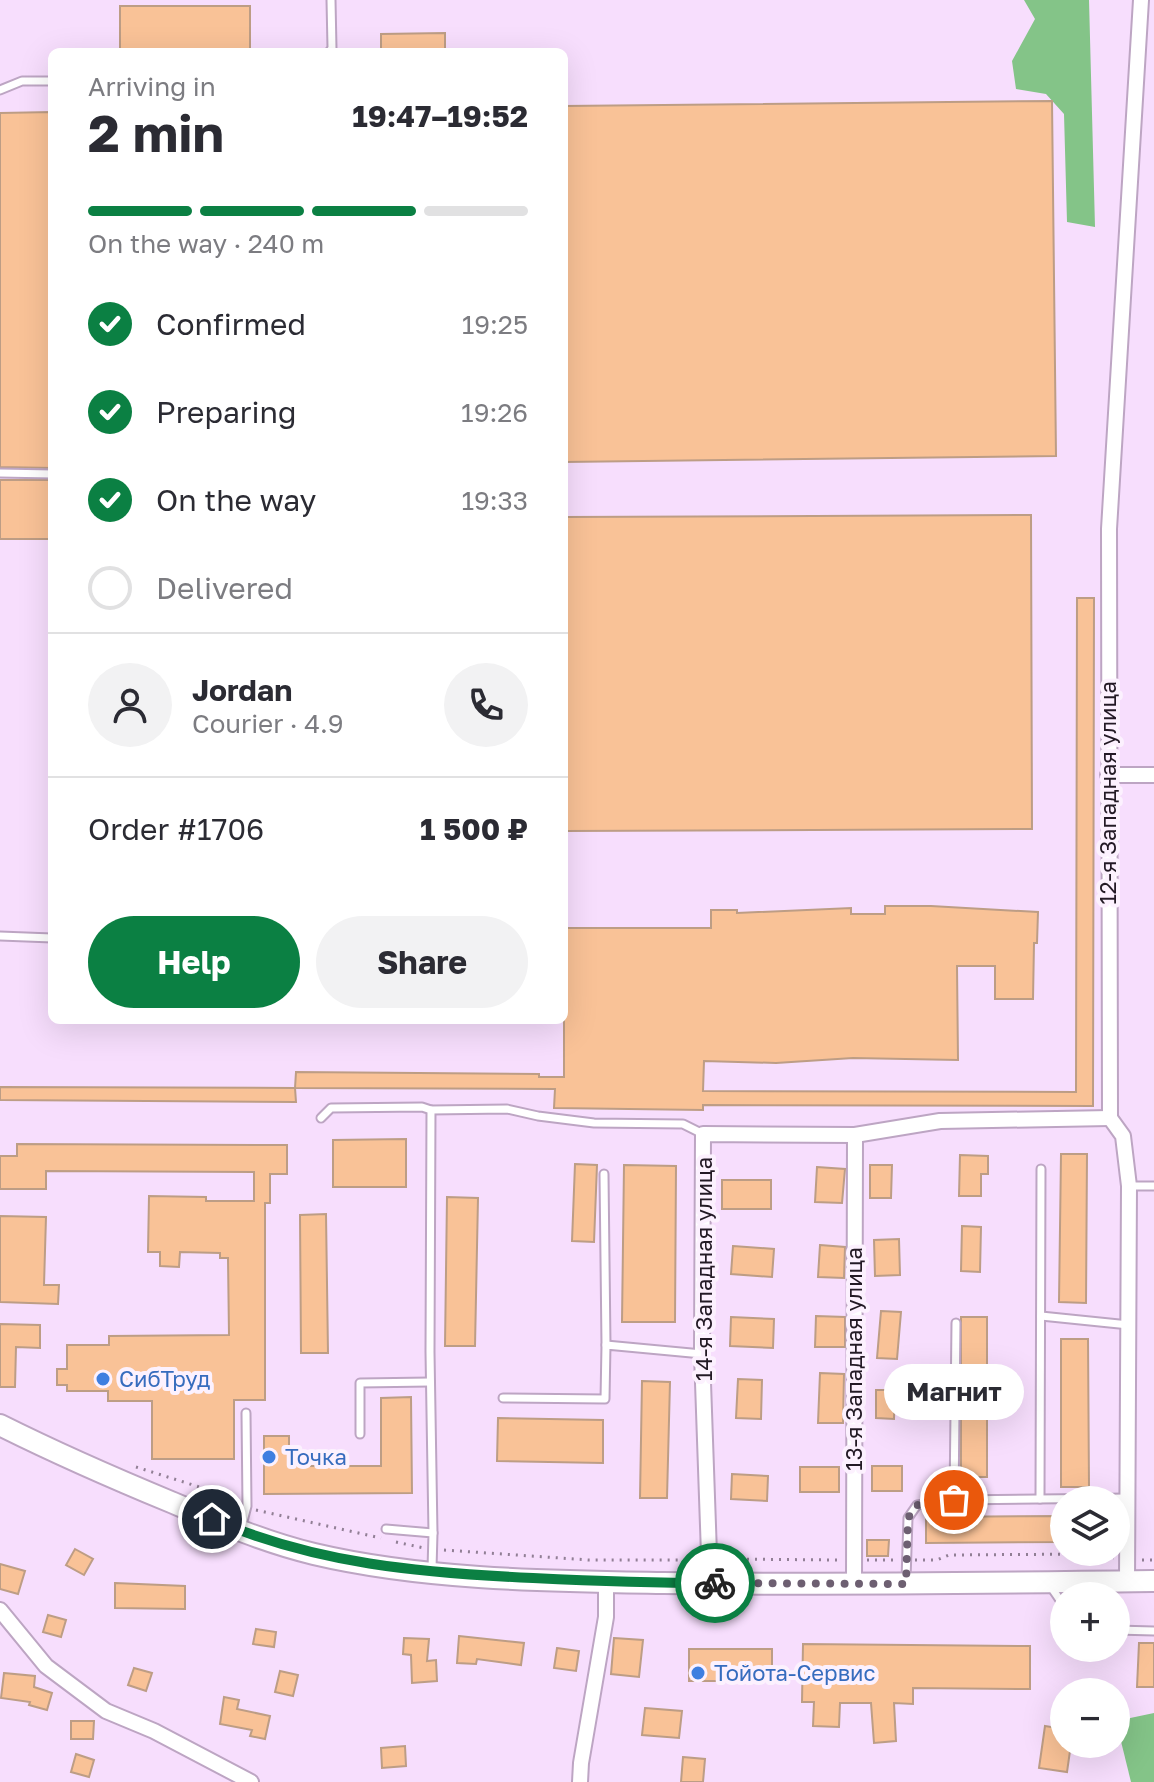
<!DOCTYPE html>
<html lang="en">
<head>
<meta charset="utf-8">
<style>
	body { margin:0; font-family:"Golos Text",sans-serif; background:#f2f2f3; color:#2b2b33; height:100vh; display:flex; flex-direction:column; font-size:30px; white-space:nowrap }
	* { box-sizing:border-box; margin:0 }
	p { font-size:26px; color:#7c7c81 }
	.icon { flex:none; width:44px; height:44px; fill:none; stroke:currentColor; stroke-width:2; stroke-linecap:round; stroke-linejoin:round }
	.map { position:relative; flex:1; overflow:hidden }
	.panel { position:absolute; left:48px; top:48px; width:520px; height:976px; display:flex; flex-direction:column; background:#fff; border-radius:12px; box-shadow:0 8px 32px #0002 }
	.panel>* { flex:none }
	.tools { position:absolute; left:1050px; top:1486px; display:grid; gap:16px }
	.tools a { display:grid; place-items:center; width:80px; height:80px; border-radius:50%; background:#fff; box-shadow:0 8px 32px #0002; font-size:40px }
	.pin { position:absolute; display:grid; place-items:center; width:68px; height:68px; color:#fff; margin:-34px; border:4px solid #fff; border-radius:50%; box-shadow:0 2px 8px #0007 }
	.courier { position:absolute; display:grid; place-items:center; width:80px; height:80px; margin:-40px; border:6px solid #0b8043; border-radius:50%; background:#fff; color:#222; box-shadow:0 2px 10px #0007 }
	.bubble { position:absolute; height:56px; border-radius:28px; background:#fff; box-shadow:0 8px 32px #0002; font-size:26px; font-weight:700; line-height:56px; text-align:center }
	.headline em { font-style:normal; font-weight:700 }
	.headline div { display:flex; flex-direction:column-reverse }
	.headline { display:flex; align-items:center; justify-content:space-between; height:136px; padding:0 40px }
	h1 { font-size:52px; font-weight:700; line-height:60px }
	.bar { display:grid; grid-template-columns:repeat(4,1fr); gap:12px 8px; align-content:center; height:96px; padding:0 40px }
	.bar i { height:10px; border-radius:6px; background:#e1e1e2 }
	.bar .current { background:#0b8043 }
	.bar p { grid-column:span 4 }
	.line { display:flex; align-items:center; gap:20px; padding:0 40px; border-top:2px solid #e1e1e2 }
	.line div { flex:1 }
	.round { display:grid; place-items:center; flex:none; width:84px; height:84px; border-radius:42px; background:#f2f2f3 }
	ol { padding:0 40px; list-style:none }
	li { display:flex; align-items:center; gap:24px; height:88px }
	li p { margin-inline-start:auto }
	li .icon { padding:8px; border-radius:50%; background:#0b8043; color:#fff; stroke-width:4 }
	li:last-child { color:#7c7c81 }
	li i { width:44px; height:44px; border:4px solid #e1e1e2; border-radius:50% }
	.button { display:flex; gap:16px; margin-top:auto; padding:16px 40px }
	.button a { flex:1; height:92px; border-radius:48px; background:#0b8043; color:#fff; font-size:32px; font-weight:700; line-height:92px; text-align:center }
	.button a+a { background:#f2f2f3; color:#2b2b33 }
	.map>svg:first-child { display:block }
</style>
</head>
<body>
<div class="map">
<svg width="1154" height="1782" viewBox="0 0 1154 1782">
	<rect width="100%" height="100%" fill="#f7defd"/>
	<g fill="#84c488">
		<path d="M1024 0H1089L1095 227 1067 222 1064 114 1046 94 1016 89 1012 61 1035 19Z"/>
		<path d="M1154 1713V1782H1131L1116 1721Z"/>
	</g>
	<g fill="#f9c297" stroke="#bd9d85" stroke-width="2">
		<rect x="120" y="6" width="130" height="46"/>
		<path d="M445 33V52H381V34Z"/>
		<path d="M1052 101 1056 456 564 462V106Z"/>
		<path d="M52 112V468L0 467V113Z"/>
		<rect x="0" y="480" width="52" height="59"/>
		<path d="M1031 515 1032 829 564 831V517Z"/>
		<path d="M1077 598H1094L1093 1106 703 1105V1110L554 1108 555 1089 295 1088 296 1072 539 1074V1077H564V928H711V910H737V913L851 908V914H885V906H931L1038 912 1037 943H1034L1033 999H995V966H957L958 1060 853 1058 776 1063 704 1061 703 1091 1076 1092Z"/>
		<path d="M0 1087 295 1088 296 1102 0 1100Z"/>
		<path d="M406 1139V1187H333V1140Z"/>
		<path d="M17 1144 287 1145V1174H270V1203H265V1400H234V1459H152V1401H108V1391H67V1385H57V1369H67V1345H109V1336L229 1335 228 1258H220V1253L180 1252 179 1267 160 1266V1252H148L149 1196 206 1197V1201H254V1172L46 1171V1189H0V1156H17Z"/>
		<path d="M1061 1154H1087L1086 1303 1059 1302Z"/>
		<path d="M960 1155 988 1156V1174H981V1196H959Z"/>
		<path d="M575 1164 597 1165 594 1242 572 1241Z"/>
		<path d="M624 1165 676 1166 675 1322H622Z"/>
		<path d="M870 1165H892L891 1198H870Z"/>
		<path d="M817 1167 845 1169 842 1203 815 1202Z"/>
		<rect x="722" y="1180" width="49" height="29"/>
		<path d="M447 1197 478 1198 475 1346H445Z"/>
		<path d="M326 1214 328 1353H301L300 1215Z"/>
		<path d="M0 1216 46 1217 44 1285H59L58 1304 0 1302Z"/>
		<path d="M962 1226 981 1227 980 1272 961 1271Z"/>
		<path d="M899 1239 900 1275 875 1276 874 1240Z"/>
		<path d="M820 1245 845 1247 844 1278 818 1277Z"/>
		<path d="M733 1246 774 1249 772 1277 731 1274Z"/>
		<path d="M881 1311 901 1312 897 1359 877 1358Z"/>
		<path d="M816 1316 845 1317V1347H815Z"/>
		<path d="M731 1317 774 1319 773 1348 730 1346Z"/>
		<rect x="961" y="1317" width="26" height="160"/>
		<path d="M0 1324 40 1325V1348L16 1347 15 1387H0Z"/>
		<path d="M1061 1339H1088L1089 1487H1061Z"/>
		<path d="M820 1373 844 1374 843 1423H818Z"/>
		<path d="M738 1379 762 1380 761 1419 736 1418Z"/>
		<path d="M642 1381 670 1382 667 1498H640Z"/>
		<path d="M876 1390H895L894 1419 876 1418Z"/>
		<path d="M411 1397 412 1493 264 1494V1436H289V1466H381V1398Z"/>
		<path d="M498 1418 603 1420V1463L497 1461Z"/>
		<rect x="872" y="1466" width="30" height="25"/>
		<rect x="800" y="1467" width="39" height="25"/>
		<path d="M732 1474 768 1476 767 1501 731 1499Z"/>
		<path d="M1064 1516V1542L926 1543V1517Z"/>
		<path d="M867 1540H889L888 1556H867Z"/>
		<path d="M75 1549 93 1559 84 1575 66 1565Z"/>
		<path d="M0 1564 25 1571 18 1594 0 1589Z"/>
		<path d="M115 1583 185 1586V1609L115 1608Z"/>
		<path d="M48 1615 66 1620 61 1637 43 1632Z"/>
		<path d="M256 1629 276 1632 274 1647 253 1644Z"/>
		<path d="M459 1636 524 1643 521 1665 477 1659 476 1664 457 1663Z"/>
		<path d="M404 1638 429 1639 427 1661 436 1660 437 1681 412 1683 411 1655 403 1654Z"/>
		<path d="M614 1638 643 1640 639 1677 611 1674Z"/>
		<path d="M1139 1643H1154V1687H1137Z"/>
		<path d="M803 1644 1030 1646V1689L913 1688V1704L894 1703 896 1741 874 1743 871 1703H840L839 1727 813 1726 814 1702H802Z"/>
		<path d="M557 1648 579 1651 576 1671 554 1668Z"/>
		<rect x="689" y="1649" width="83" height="32"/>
		<path d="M134 1668 152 1673 146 1691 128 1685Z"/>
		<path d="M280 1671 298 1675 293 1696 275 1692Z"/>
		<path d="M4 1673 35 1676 34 1687 52 1693 47 1710 29 1705 30 1702 1 1698Z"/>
		<path d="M224 1697 239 1700 237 1709 270 1716 265 1739 250 1736 252 1730 220 1724Z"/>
		<path d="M645 1708 682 1711 679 1738 642 1735Z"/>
		<path d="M71 1721H94L93 1739H71Z"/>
		<path d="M1045 1726 1064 1729V1744H1071L1067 1772 1039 1768Z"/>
		<path d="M405 1746 406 1766 382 1768 381 1748Z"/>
		<path d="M76 1754 94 1760 89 1777 71 1772Z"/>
		<path d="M683 1757 705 1759 703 1782H681Z"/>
	</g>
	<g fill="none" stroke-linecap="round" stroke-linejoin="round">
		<defs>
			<g id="lane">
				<path d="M329 52 332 48 331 0"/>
				<path d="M0 90 22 81H52"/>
				<path d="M0 473 52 474"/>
				<path d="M0 936 52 938"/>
				<path d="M431 1110 507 1109 538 1116 594 1123 683 1124 703 1134"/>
				<path d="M321 1118 331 1108 422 1107 431 1110 430 1352 433 1533"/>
				<path d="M604 1174 606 1345"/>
				<path d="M1129 1186H1154"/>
				<path d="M1041 1316 1129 1325"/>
				<path d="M503 1398 605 1399 606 1345 702 1354"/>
				<path d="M360 1434V1383L430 1382"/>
				<path d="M1040 1499 1041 1169"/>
				<path d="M954 1500 956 1323"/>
				<path d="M241 1529 247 1506 246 1413"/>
				<path d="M386 1529 433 1533 432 1569"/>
				<path d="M906 1580 908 1518 917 1505 954 1500 1128 1498"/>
				<path d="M1049 1584 1064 1606"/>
				<path d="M1116 1630 1154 1631"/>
			</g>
			<g id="street">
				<path d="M1108 775H1154"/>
				<path d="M1127 1582 1129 1186 1123 1136 1110 1118 1109 529 1141 0"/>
				<path d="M710 1583 702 1354 703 1134 855 1135 940 1121 1110 1118"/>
				<path d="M854 1584 855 1135"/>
				<path d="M0 1610 46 1666 106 1711 154 1731 251 1782"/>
				<path d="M580 1782 581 1763 606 1617V1582"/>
			</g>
			<path id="secondary" d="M0 1425C56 1453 113 1478 171 1502 218 1522 264 1542 314 1554 424 1580 549 1581 663 1583 827 1585 990 1583 1154 1581"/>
		</defs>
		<use href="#lane" stroke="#bda5c3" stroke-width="11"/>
		<use href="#street" stroke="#bda5c3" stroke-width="18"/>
		<use href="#secondary" stroke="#bda5c3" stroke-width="24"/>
		<g stroke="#917f95" stroke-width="3" stroke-dasharray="2 6" stroke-linecap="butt">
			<path d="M136 1467 225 1495 238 1502"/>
			<path d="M256 1510 381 1538"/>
			<path d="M396 1542 424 1548"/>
			<path d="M444 1550 589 1560H696"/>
			<path d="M723 1559 840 1560"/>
			<path d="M867 1560H896"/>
			<path d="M915 1560H937L949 1555 1089 1554 1114 1558"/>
			<path d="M1142 1560H1154"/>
		</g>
		<use href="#lane" stroke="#fff" stroke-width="7"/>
		<use href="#street" stroke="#fff" stroke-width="14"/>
		<use href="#secondary" stroke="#fff" stroke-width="20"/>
	</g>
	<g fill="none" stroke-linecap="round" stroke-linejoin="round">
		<path stroke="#6d5f71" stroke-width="8" stroke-dasharray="0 14.4" d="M715 1583 906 1584 908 1518 917 1505 954 1500"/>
		<path stroke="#0b8043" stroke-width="10" d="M212 1519C316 1564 421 1573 533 1578 594 1581 654 1583 715 1583"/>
	</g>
	<g fill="#3f7fe0" stroke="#fcf1fe" stroke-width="3">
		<circle cx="103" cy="1379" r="8"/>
		<circle cx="269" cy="1457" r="8"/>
		<circle cx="698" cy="1673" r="8"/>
	</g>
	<g text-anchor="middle" stroke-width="8" stroke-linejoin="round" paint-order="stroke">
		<g font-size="22" fill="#231a25" stroke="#fcf1fe">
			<text transform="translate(1108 793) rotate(-90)" y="8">12-я Западная улица</text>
			<text transform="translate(704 1269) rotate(-90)" y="8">14-я Западная улица</text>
			<text transform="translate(854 1359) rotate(-90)" y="8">13-я Западная улица</text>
		</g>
		<g font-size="22" fill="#366cbe" stroke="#fcf1fe" text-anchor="start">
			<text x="119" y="1387">СибТруд</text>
			<text x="285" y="1465">Точка</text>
			<text x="714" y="1681">Тойота-Сервис</text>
		</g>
	</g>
</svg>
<div class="tools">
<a><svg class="icon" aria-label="layers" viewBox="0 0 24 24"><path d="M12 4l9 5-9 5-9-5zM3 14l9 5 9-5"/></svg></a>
<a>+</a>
<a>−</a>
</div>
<div class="pin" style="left:954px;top:1500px;background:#ea580c"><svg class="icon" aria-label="bag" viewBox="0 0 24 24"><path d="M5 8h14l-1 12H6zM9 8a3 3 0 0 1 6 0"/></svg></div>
<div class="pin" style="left:212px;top:1519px;background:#1f2937"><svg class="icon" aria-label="home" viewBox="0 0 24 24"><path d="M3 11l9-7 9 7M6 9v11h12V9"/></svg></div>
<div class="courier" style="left:715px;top:1583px"><svg class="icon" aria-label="bike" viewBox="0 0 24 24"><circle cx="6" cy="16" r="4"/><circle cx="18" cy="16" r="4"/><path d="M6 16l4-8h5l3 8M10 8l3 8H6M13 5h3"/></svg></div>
<div class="bubble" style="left:884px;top:1364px;width:140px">Магнит</div>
<section class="panel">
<div class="headline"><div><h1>2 min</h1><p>Arriving in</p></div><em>19:47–19:52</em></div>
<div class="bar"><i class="current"></i><i class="current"></i><i class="current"></i><i></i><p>On the way · 240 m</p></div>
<ol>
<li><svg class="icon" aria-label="check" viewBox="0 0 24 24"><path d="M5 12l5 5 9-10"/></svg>Confirmed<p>19:25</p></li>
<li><svg class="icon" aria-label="check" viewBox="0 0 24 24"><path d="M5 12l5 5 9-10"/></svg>Preparing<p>19:26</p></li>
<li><svg class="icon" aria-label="check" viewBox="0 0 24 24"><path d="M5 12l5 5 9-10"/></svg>On the way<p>19:33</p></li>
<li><i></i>Delivered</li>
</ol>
<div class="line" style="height:144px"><a class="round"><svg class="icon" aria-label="person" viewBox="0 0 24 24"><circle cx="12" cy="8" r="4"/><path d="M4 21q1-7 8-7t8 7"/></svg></a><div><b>Jordan</b><p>Courier · 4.9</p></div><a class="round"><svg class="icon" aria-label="phone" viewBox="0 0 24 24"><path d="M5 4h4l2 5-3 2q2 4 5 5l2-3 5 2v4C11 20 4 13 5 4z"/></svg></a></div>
<div class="line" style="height:104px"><div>Order #1706</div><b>1 500 ₽</b></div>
<div class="button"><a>Help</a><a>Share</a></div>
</section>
</div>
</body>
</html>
